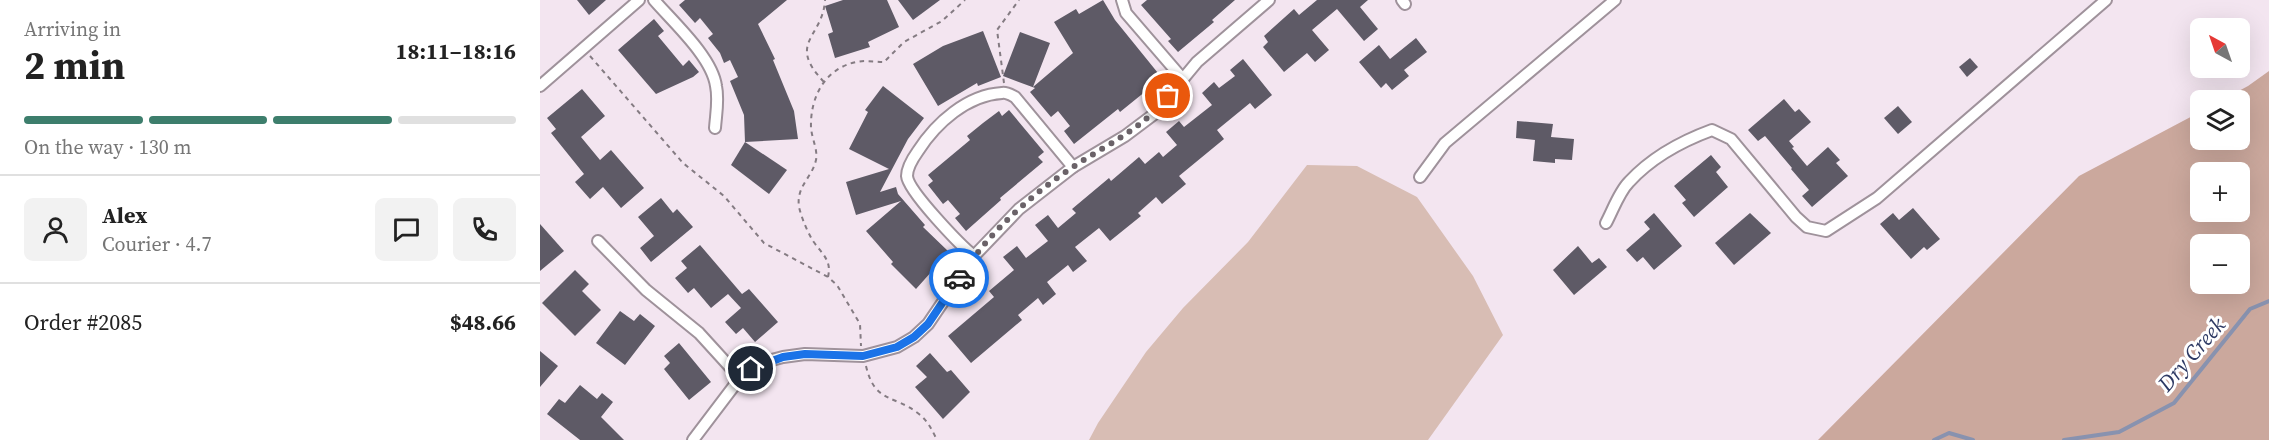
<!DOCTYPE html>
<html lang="en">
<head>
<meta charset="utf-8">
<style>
	body { margin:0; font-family:"Source Serif 4",serif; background:#f2f2f2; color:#222; height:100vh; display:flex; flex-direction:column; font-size:22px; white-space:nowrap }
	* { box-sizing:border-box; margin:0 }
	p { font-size:20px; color:#767676 }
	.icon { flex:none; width:33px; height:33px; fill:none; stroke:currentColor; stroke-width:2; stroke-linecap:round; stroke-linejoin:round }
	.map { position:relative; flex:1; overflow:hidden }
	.details { display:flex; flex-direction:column; background:#fff; width:540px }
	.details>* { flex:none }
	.needle { width:39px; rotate:320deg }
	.controls { position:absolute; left:1650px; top:18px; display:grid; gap:12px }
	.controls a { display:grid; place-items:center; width:60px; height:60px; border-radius:9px; background:#fff; box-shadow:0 6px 24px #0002; font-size:30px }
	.pin { position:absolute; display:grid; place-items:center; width:51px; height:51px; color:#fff; margin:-26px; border:3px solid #fff; border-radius:50%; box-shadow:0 2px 6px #0007 }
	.courier { position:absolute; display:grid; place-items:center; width:60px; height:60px; margin:-30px; border:4px solid #1a73e8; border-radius:50%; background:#fff; color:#222; box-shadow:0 2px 8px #0007 }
	.headline em { font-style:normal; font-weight:700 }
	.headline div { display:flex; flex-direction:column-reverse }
	.headline { display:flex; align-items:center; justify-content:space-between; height:102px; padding:0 24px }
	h1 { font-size:39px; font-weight:700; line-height:45px }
	.bar { display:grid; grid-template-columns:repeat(4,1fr); gap:9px 6px; align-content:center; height:72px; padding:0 24px }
	.bar i { height:8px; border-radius:4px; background:#e0e0e0 }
	.bar .on { background:#3d7e6c }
	.bar p { grid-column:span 4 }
	.line { display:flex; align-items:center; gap:15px; padding:0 24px; border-top:2px solid #e0e0e0 }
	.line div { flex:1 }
	.round { display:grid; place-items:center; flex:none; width:63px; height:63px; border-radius:9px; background:#f2f2f2 }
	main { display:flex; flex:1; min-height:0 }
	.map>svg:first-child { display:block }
</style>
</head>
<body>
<main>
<section class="details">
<div class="headline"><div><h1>2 min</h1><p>Arriving in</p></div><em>18:11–18:16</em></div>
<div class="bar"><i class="on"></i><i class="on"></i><i class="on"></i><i></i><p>On the way · 130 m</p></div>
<div class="line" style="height:108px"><a class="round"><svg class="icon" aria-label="person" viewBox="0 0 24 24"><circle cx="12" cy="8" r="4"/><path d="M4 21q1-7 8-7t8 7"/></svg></a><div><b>Alex</b><p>Courier · 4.7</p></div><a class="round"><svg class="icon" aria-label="chat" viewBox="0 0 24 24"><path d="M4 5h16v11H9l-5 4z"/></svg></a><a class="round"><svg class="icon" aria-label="phone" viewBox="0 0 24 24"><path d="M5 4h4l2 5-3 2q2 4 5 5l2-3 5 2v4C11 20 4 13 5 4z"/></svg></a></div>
<div class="line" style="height:78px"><div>Order #2085</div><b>$48.66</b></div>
</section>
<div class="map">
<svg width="1729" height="440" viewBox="0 0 1729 440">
	<rect width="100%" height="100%" fill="#f3e5f0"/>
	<path fill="#d8bdb4" d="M767 165 817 166 877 197 933 276 963 335 888 440H549L558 423 606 352 643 308 708 242Z"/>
	<path fill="#cba89d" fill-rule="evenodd" d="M1729 71V440H1278L1539 176 1660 112V140H1700V100H1682L1708 86ZM1660 172H1700V212H1660ZM1660 244H1700V284H1660Z"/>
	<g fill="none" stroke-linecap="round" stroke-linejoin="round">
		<g stroke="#8892af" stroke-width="4">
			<path d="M1394 440 1409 433 1433 440"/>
			<path d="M1524 440 1579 432 1634 403 1710 309 1729 301"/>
		</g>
	</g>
	<g fill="#5e5a66">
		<path d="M37 0H66L49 15Z"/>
		<path d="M145 0H247L218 24 235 59 233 60 254 111 258 139 205 142 204 115 190 81 198 77 190 60 184 63 180 53 168 38 173 34 160 18 155 23 139 5Z"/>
		<path d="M303 0H347L359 27 328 42 330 47 295 58 288 34 293 32 285 6Z"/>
		<path d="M358 0H400L373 20Z"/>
		<path d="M563 0 575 20 622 78 580 112 578 109 534 144 524 131 530 126 518 111 511 117 490 92 495 88 463 76 480 32 510 43 493 87 533 53 514 22 536 9 539 14Z"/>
		<path d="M607 0H695L672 20 674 22 638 52 628 41 631 39 601 5Z"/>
		<path d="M777 0H828L820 7 838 29 824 41 797 9 772 30 789 50 775 62 767 53 744 72 723 47 728 42 724 36 754 9 759 15Z"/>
		<path d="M114 19 124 31 118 36 143 66 149 60 159 72 153 77 116 94 78 50Z"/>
		<path d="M443 31 461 77 438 86 437 83 398 106 373 64 403 46Z"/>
		<path d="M876 38 887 52 864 70 869 76 852 90 846 83 841 88 819 62 839 45 850 59Z"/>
		<path d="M1430 58 1438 67 1427 77 1419 67Z"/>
		<path d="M703 59 732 95 715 109 710 103 677 130 684 139 639 176 646 184 622 204 616 197 598 213 601 216 570 241 559 228 535 247 547 261 533 272 528 265 507 282 516 294 503 305 498 298 478 315 482 320 431 363 408 336 454 297 449 291 474 270 463 257 477 246 486 258 508 241 495 225 508 215 518 228 536 213 532 209 569 178 571 181 599 157 605 164 619 152 623 157 637 145 626 132 639 121 644 127 672 105 662 93 674 82 679 88 695 76 690 70Z"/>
		<path d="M343 86 384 118 368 139 340 192 356 187 358 194 385 225 383 227 409 252 376 289 351 264 353 262 326 231 361 201 316 215 306 182 349 169 309 149 328 112 325 110Z"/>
		<path d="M42 89 65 116 41 137 60 160 71 150 104 188 81 208 63 187 50 199 35 182 44 174 11 133 16 129 7 118Z"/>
		<path d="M1244 99 1255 112 1259 109 1271 122 1249 141 1254 147 1252 148 1267 166 1288 147 1300 160 1296 163 1308 176 1272 207 1262 196 1269 190 1251 169 1252 168 1225 136 1218 141 1208 130Z"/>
		<path d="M1358 106 1372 122 1358 134 1344 118Z"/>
		<path d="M469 110 504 152 498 157 503 162 460 198 461 200 426 231 415 218 420 214 408 200 403 204 388 185 393 181 388 175 430 140 427 136 443 123 459 111 462 116Z"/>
		<path d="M977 121 1013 124 1011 137 1034 139 1032 160 1015 159V163L993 161 995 140 976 138Z"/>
		<path d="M205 142 247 170 229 194 191 165Z"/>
		<path d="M1171 155 1181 167 1176 172 1188 187 1154 217 1142 203 1146 200 1134 186Z"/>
		<path d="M121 198 133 213 137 209 153 227 111 262 100 248 114 236 98 217Z"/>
		<path d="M1373 208 1400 239 1387 250 1384 247 1371 259 1340 224 1353 213 1359 220Z"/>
		<path d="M1114 213 1142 246 1114 270 1103 257 1097 262 1086 250 1110 229 1104 222Z"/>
		<path d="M1210 213 1231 233 1194 265 1175 243Z"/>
		<path d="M0 224 24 251 0 271Z"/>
		<path d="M160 245 202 294 209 289 238 322 215 342 203 328 196 334 185 322 201 308 188 294 171 308 154 288 148 293 135 278 147 268 141 261Z"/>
		<path d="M1038 246 1052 263 1059 258 1067 267 1034 295 1013 270Z"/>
		<path d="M35 270 49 284 42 291 61 310 35 336 2 303Z"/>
		<path d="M80 311 94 321 100 314 115 326 85 365 56 343Z"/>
		<path d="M139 343 171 382 149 400 124 369 130 363 124 356Z"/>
		<path d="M0 351 18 366 0 387Z"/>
		<path d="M390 353 407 372 411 370 430 392 403 419 375 387 387 377 376 366Z"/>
		<path d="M40 385 57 399 62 393 73 402 61 417 84 440H40L7 414 19 399 25 403Z"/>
	</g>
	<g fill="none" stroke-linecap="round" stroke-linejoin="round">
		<defs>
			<g id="street">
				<path d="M114 0C133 22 172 57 176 86 179 100 176 114 175 128"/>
				<path d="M582 0 586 13 642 78"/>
				<path d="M862 0 865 4"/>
				<path d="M0 86 99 0"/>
				<path d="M880 177 905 143 1075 0"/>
				<path d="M1066 223C1073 210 1079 192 1089 182 1111 158 1142 141 1172 130L1191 139 1256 217 1267 227 1286 231 1337 198 1566 0"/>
				<path d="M58 241 106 290 159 333 200 378"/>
				<path d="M434 256C421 246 368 191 367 176 367 167 373 158 378 151 396 123 427 95 462 93 466 92 471 95 475 97L533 167"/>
				<path d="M153 440 200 378 228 361 243 357 265 354 323 356 357 347 374 337 388 324 434 256 479 209 533 167 585 136 613 115 657 62 729 0"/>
			</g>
		</defs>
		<use href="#street" stroke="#9f929b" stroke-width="14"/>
		<g stroke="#847b82" stroke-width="2" stroke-dasharray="4.5 4.5" stroke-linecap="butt">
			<path d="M50 56 143 163 184 196 224 243 288 277 297 285 320 324 321 346"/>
			<path d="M284 82C246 42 283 38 285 0"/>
			<path d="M464 83 457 30 479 0"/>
			<path d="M288 277C292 260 282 254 273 241 267 231 262 219 259 207 256 186 272 178 276 160 278 150 272 139 271 128 270 98 284 69 316 62 325 60 335 62 344 62L364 42 402 21 425 0"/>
			<path d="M326 366C335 404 354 394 379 414 388 421 392 430 397 440"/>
		</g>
		<use href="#street" stroke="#fff" stroke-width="10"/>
	</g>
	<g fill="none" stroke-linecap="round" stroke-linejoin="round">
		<path stroke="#6a6268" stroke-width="6" stroke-dasharray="0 10.8" d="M419 278C448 234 489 196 533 167 569 143 600 131 628 96"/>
		<path stroke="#1a73e8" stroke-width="8" d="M211 369 243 357 265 354 323 356 357 347 374 337 388 324 419 278"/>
	</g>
	<g text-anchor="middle" stroke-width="6" stroke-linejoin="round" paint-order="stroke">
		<g font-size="22" font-style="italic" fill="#2e3a64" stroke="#fff">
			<text transform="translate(1651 354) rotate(-49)" y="8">Dry Creek</text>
		</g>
	</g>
</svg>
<div class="controls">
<a><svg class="needle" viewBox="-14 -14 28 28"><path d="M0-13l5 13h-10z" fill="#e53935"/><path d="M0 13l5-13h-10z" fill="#767676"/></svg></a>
<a><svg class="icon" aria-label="layers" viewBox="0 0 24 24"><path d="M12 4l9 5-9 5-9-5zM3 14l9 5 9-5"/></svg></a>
<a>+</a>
<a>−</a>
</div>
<div class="pin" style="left:628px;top:96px;background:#ea580c"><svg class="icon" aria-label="bag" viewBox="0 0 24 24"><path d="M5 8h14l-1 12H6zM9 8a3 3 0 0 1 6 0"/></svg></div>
<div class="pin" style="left:211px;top:369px;background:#1f2937"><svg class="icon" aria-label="home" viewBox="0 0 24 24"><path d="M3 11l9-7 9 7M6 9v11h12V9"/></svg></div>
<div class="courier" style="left:419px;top:278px"><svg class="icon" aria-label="car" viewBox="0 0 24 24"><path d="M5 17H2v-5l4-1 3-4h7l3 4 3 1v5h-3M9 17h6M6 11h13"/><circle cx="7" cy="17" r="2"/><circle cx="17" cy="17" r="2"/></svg></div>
</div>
</main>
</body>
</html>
